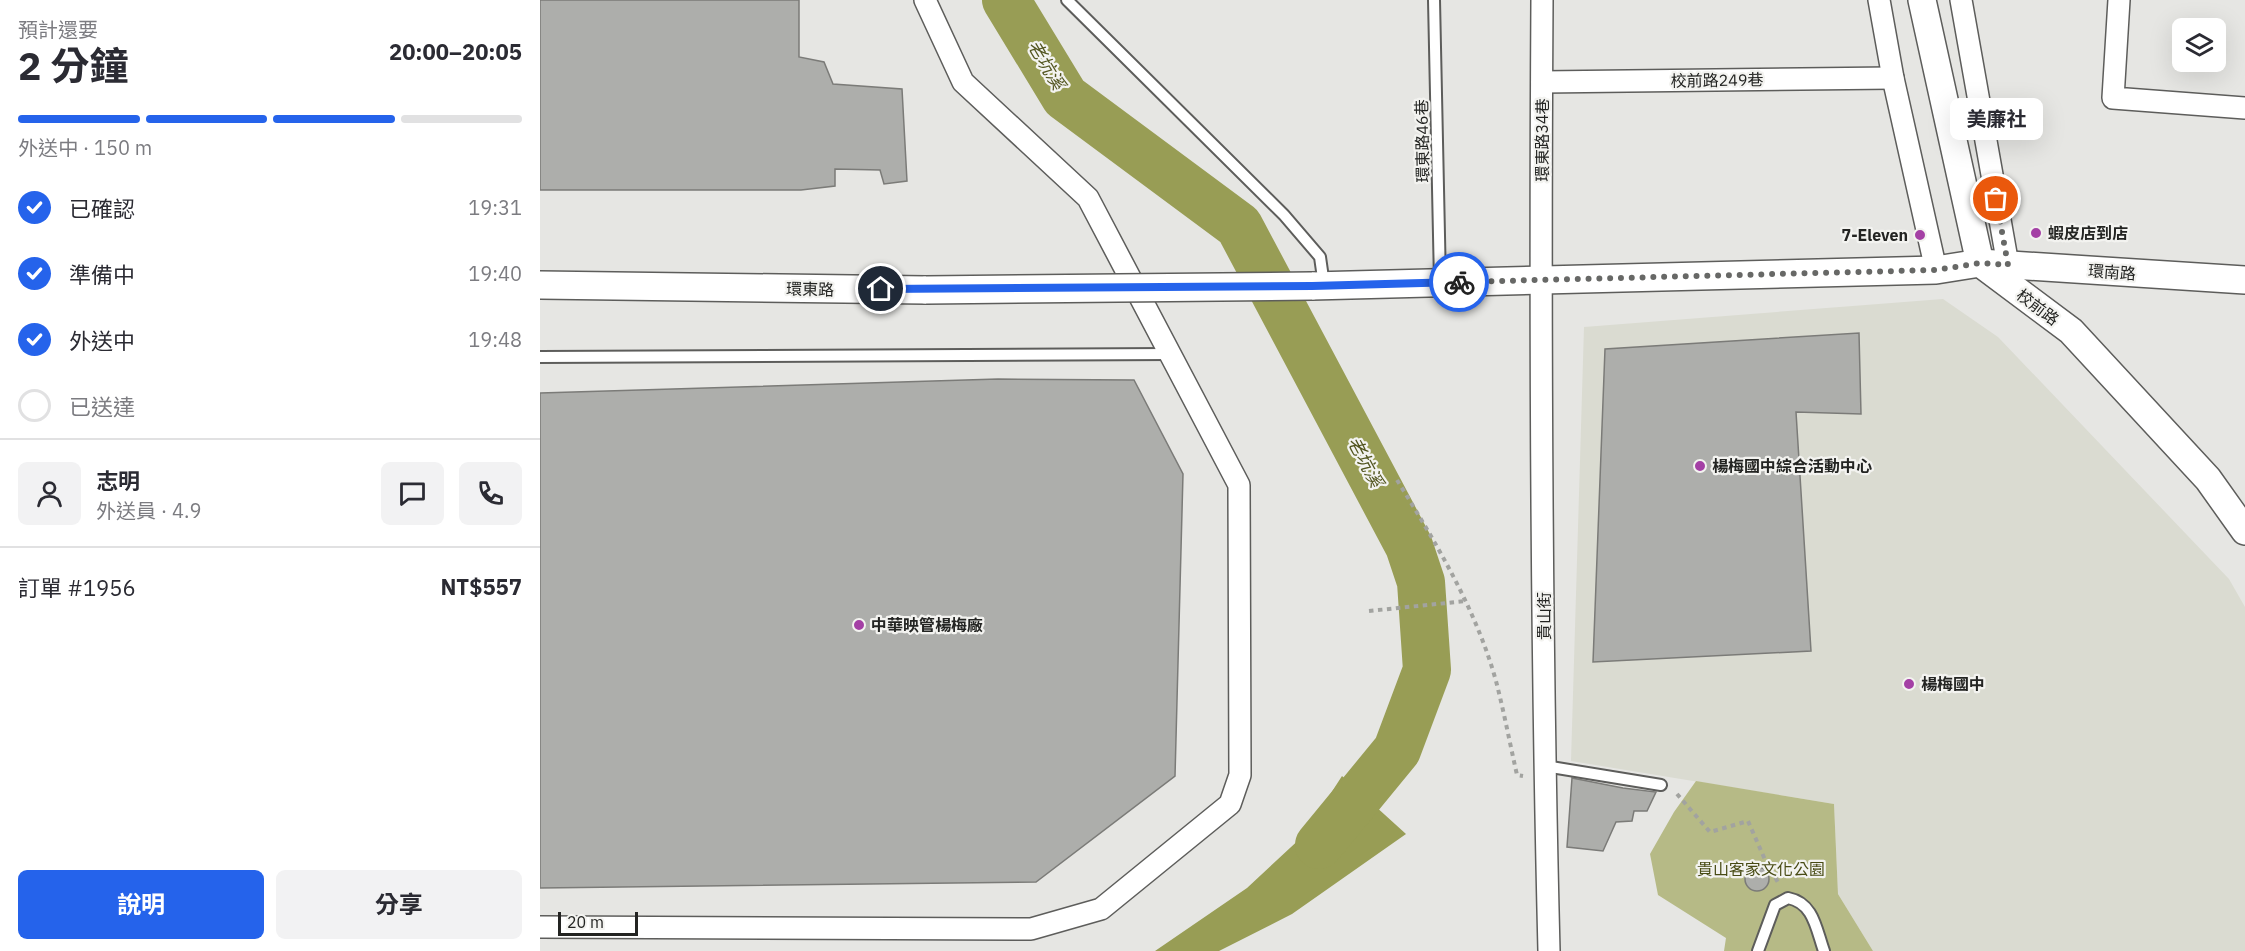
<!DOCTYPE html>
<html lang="zh-TW">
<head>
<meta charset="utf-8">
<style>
	body { margin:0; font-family:"IBM Plex Sans","Noto Sans TC",sans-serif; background:#f2f2f3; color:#2b2b33; height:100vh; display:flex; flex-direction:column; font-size:22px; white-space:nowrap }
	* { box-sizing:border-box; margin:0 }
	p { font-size:20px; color:#7c7c81 }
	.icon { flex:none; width:33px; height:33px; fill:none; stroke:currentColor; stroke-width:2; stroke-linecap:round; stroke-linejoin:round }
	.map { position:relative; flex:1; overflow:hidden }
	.panel { display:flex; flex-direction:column; background:#fff; width:540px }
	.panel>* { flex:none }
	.fabs { position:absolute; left:1632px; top:18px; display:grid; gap:12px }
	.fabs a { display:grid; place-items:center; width:54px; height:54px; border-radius:9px; background:#fff; box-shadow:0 6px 24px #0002; font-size:30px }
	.scale { position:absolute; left:18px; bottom:15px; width:80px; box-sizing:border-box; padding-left:6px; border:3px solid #232422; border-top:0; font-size:16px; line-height:21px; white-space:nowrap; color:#232422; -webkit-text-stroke:4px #f3f3f0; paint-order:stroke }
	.pin { position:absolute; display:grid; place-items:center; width:51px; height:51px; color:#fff; margin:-26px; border:3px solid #fff; border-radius:50%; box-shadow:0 2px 6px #0007 }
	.courier { position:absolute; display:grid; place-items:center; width:60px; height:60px; margin:-30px; border:4px solid #2563eb; border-radius:50%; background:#fff; color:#222; box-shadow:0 2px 8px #0007 }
	.bubble { position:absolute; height:42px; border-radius:9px; background:#fff; box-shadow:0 6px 24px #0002; font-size:20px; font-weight:700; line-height:42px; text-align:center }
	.overview em { font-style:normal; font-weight:700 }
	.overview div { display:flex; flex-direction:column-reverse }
	.overview { display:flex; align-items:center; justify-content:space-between; height:102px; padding:0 18px }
	h1 { font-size:39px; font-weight:700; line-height:45px }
	.bar { display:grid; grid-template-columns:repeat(4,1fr); gap:9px 6px; align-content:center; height:72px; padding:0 18px }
	.bar i { height:8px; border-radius:4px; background:#e1e1e2 }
	.bar .on { background:#2563eb }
	.bar p { grid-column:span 4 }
	.line { display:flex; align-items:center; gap:15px; padding:0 18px; border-top:2px solid #e1e1e2 }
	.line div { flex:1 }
	.round { display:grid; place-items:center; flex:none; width:63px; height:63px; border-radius:9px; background:#f2f2f3 }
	ol { padding:0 18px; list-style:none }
	li { display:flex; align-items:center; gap:18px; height:66px }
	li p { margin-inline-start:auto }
	li .icon { padding:6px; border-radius:50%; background:#2563eb; color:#fff; stroke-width:4 }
	li:last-child { color:#7c7c81 }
	li i { width:33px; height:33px; border:3px solid #e1e1e2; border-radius:50% }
	.primary-button { display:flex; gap:12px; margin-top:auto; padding:12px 18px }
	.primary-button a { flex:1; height:69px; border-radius:9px; background:#2563eb; color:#fff; font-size:24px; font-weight:700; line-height:69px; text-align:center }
	.primary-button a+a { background:#f2f2f3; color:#2b2b33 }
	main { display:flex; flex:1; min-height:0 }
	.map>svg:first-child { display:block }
</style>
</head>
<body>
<main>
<section class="panel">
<div class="overview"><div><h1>2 分鐘</h1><p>預計還要</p></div><em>20:00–20:05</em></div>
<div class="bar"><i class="on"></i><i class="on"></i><i class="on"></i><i></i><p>外送中 · 150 m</p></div>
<ol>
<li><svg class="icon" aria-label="check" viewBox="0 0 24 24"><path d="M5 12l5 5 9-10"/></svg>已確認<p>19:31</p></li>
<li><svg class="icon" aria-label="check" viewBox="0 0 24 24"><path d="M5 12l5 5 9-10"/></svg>準備中<p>19:40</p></li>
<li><svg class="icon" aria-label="check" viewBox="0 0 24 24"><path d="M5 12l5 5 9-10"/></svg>外送中<p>19:48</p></li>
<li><i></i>已送達</li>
</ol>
<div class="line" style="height:108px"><a class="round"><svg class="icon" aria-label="person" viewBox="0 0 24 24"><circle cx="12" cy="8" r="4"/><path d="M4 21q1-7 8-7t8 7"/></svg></a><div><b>志明</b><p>外送員 · 4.9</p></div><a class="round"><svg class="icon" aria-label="chat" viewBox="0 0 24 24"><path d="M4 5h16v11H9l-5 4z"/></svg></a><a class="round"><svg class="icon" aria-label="phone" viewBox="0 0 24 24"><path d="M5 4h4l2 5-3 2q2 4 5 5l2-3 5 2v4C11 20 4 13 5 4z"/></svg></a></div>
<div class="line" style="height:78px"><div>訂單 #1956</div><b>NT$557</b></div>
<div class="primary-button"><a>說明</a><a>分享</a></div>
</section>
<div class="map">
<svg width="1705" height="951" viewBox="0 0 1705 951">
	<rect width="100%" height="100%" fill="#e6e6e3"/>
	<path fill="#dadbd1" d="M1403 299 1458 337 1689 579 1705 607V951H1333L1298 894 1294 804 1031 761 1044 327Z"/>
	<path fill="#b6ba86" d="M1156 781 1294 804 1298 894 1333 951H1184L1186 938 1118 895 1110 854 1134 812Z"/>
	<path fill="#989d55" d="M802 776 866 834 752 914 679 951H615L707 888 764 835Z"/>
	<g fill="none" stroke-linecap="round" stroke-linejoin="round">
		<path stroke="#989d55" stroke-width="48" d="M466 0 525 97 699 226 869 546 881 582 887 670 857 750 779 845"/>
	</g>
	<g fill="#adaeab" stroke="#7b7b78" stroke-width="1.5">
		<path d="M0 0H259V57L284 62 293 84 362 89 367 181 344 184 340 170 295 169V186L261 190H0Z"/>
		<path d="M1319 333 1321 414 1256 412 1271 651 1053 662 1065 349Z"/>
		<path d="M458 379 594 380 643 474 635 776 496 882 0 888V393Z"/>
		<path d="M1032 778 1083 788 1116 792 1107 811H1094L1092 821 1076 822 1063 851 1027 847Z"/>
		<circle cx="1217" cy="879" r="12"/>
	</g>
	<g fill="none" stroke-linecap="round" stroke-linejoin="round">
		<defs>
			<g id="service">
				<path d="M527 0 744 215 780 257 784 285"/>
				<path d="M894 0 900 282"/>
				<path d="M0 357 630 354"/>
				<path d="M1005 766 1121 785"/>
				<path d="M1218 951 1235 905 1248 898C1274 903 1276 929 1284 951"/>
			</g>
			<g id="minor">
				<path d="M1002 0C1000 317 1001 634 1009 951"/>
				<path d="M1339 0 1353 78 1396 270"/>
				<path d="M1421 0 1468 265"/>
				<path d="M1579 0 1573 98 1705 108"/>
				<path d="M1002 82 1353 78"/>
				<path d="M0 927 491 929 561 909 690 804 700 775 699 485 548 198 423 82 385 0"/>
			</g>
			<g id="tertiary">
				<path d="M1382 0 1440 263 1531 331 1668 479 1705 531"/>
				<path d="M0 285 386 290"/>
				<path d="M772 286 1396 270 1440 263 1705 280"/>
			</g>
		</defs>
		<use href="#service" stroke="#5d5d5b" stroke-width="14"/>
		<use href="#minor" stroke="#5d5d5b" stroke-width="24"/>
		<use href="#tertiary" stroke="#5d5d5b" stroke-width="30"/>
		<g stroke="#a2a3a0" stroke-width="4" stroke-dasharray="4.5 4.5" stroke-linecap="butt">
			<path d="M857 480C896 543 936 609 956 681 964 712 970 744 977 775L983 776"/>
			<path d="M829 611 926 601"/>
			<path d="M1137 794 1170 832 1208 821 1226 862 1239 884"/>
		</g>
		<use href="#service" stroke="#fff" stroke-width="10"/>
		<use href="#minor" stroke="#fff" stroke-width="21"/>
		<use href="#tertiary" stroke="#fff" stroke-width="27"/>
		<defs>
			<path id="tertiary-bridge" d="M386 290 772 286"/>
		</defs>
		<use href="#tertiary-bridge" stroke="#5d5d5b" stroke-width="30" stroke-linecap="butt"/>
		<use href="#tertiary-bridge" stroke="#fff" stroke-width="27"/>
	</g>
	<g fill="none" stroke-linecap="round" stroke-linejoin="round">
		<path stroke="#676866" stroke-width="6" stroke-dasharray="0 10.8" d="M919 282 1396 270 1440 263 1468 265 1456 199"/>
		<path stroke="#2563eb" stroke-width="8" d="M341 289 772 286 919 282"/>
	</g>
	<g fill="#a440a5" stroke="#f3f3f0" stroke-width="2">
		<circle cx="1496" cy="233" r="6"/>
		<circle cx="1380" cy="235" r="6"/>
		<circle cx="1160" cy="466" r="6"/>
		<circle cx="319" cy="625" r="6"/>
		<circle cx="1369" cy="684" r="6"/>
	</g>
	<g text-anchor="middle" stroke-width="4.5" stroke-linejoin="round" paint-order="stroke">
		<g font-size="16" fill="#232422" stroke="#f3f3f0">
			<text transform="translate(1177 80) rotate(-1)" y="6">校前路249巷</text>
			<text transform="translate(1002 140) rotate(-90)" y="6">環東路34巷</text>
			<text transform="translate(882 141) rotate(-91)" y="6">環東路46巷</text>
			<text transform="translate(1572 272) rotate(4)" y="6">環南路</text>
			<text transform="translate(270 289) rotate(1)" y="6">環東路</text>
			<text transform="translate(1498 307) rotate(37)" y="6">校前路</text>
			<text transform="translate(1004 616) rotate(-90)" y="6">貴山街</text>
		</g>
		<g font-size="16" font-weight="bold" fill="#232422" stroke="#f3f3f0" text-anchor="start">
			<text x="1508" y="239">蝦皮店到店</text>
			<text x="1368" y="241" text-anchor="end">7-Eleven</text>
			<text x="1172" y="472">楊梅國中綜合活動中心</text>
			<text x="331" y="631">中華映管楊梅廠</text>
			<text x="1381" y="690">楊梅國中</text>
		</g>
		<g font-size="16" fill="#484b14" stroke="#f3f3f0">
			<text x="1221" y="875">貴山客家文化公園</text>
		</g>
		<g font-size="18" font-style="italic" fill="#52551f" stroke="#f3f3f0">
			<text transform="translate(506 65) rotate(59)" y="6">老坑溪</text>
			<text transform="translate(825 462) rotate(62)" y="6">老坑溪</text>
		</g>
	</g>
</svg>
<div class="fabs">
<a><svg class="icon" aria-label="layers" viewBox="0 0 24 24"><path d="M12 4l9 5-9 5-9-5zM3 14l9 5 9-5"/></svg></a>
</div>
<div class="scale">20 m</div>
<div class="pin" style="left:1456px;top:199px;background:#ea580c"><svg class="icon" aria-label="bag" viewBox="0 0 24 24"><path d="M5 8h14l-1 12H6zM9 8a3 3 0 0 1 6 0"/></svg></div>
<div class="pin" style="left:341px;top:289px;background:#1f2937"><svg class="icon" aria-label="home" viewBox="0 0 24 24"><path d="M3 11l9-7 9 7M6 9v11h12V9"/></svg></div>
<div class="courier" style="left:919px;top:282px"><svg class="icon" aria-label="bike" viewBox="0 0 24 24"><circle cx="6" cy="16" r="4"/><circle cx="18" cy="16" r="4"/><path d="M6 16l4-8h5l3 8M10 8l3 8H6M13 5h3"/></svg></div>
<div class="bubble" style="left:1410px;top:98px;width:93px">美廉社</div>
</div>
</main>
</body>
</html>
